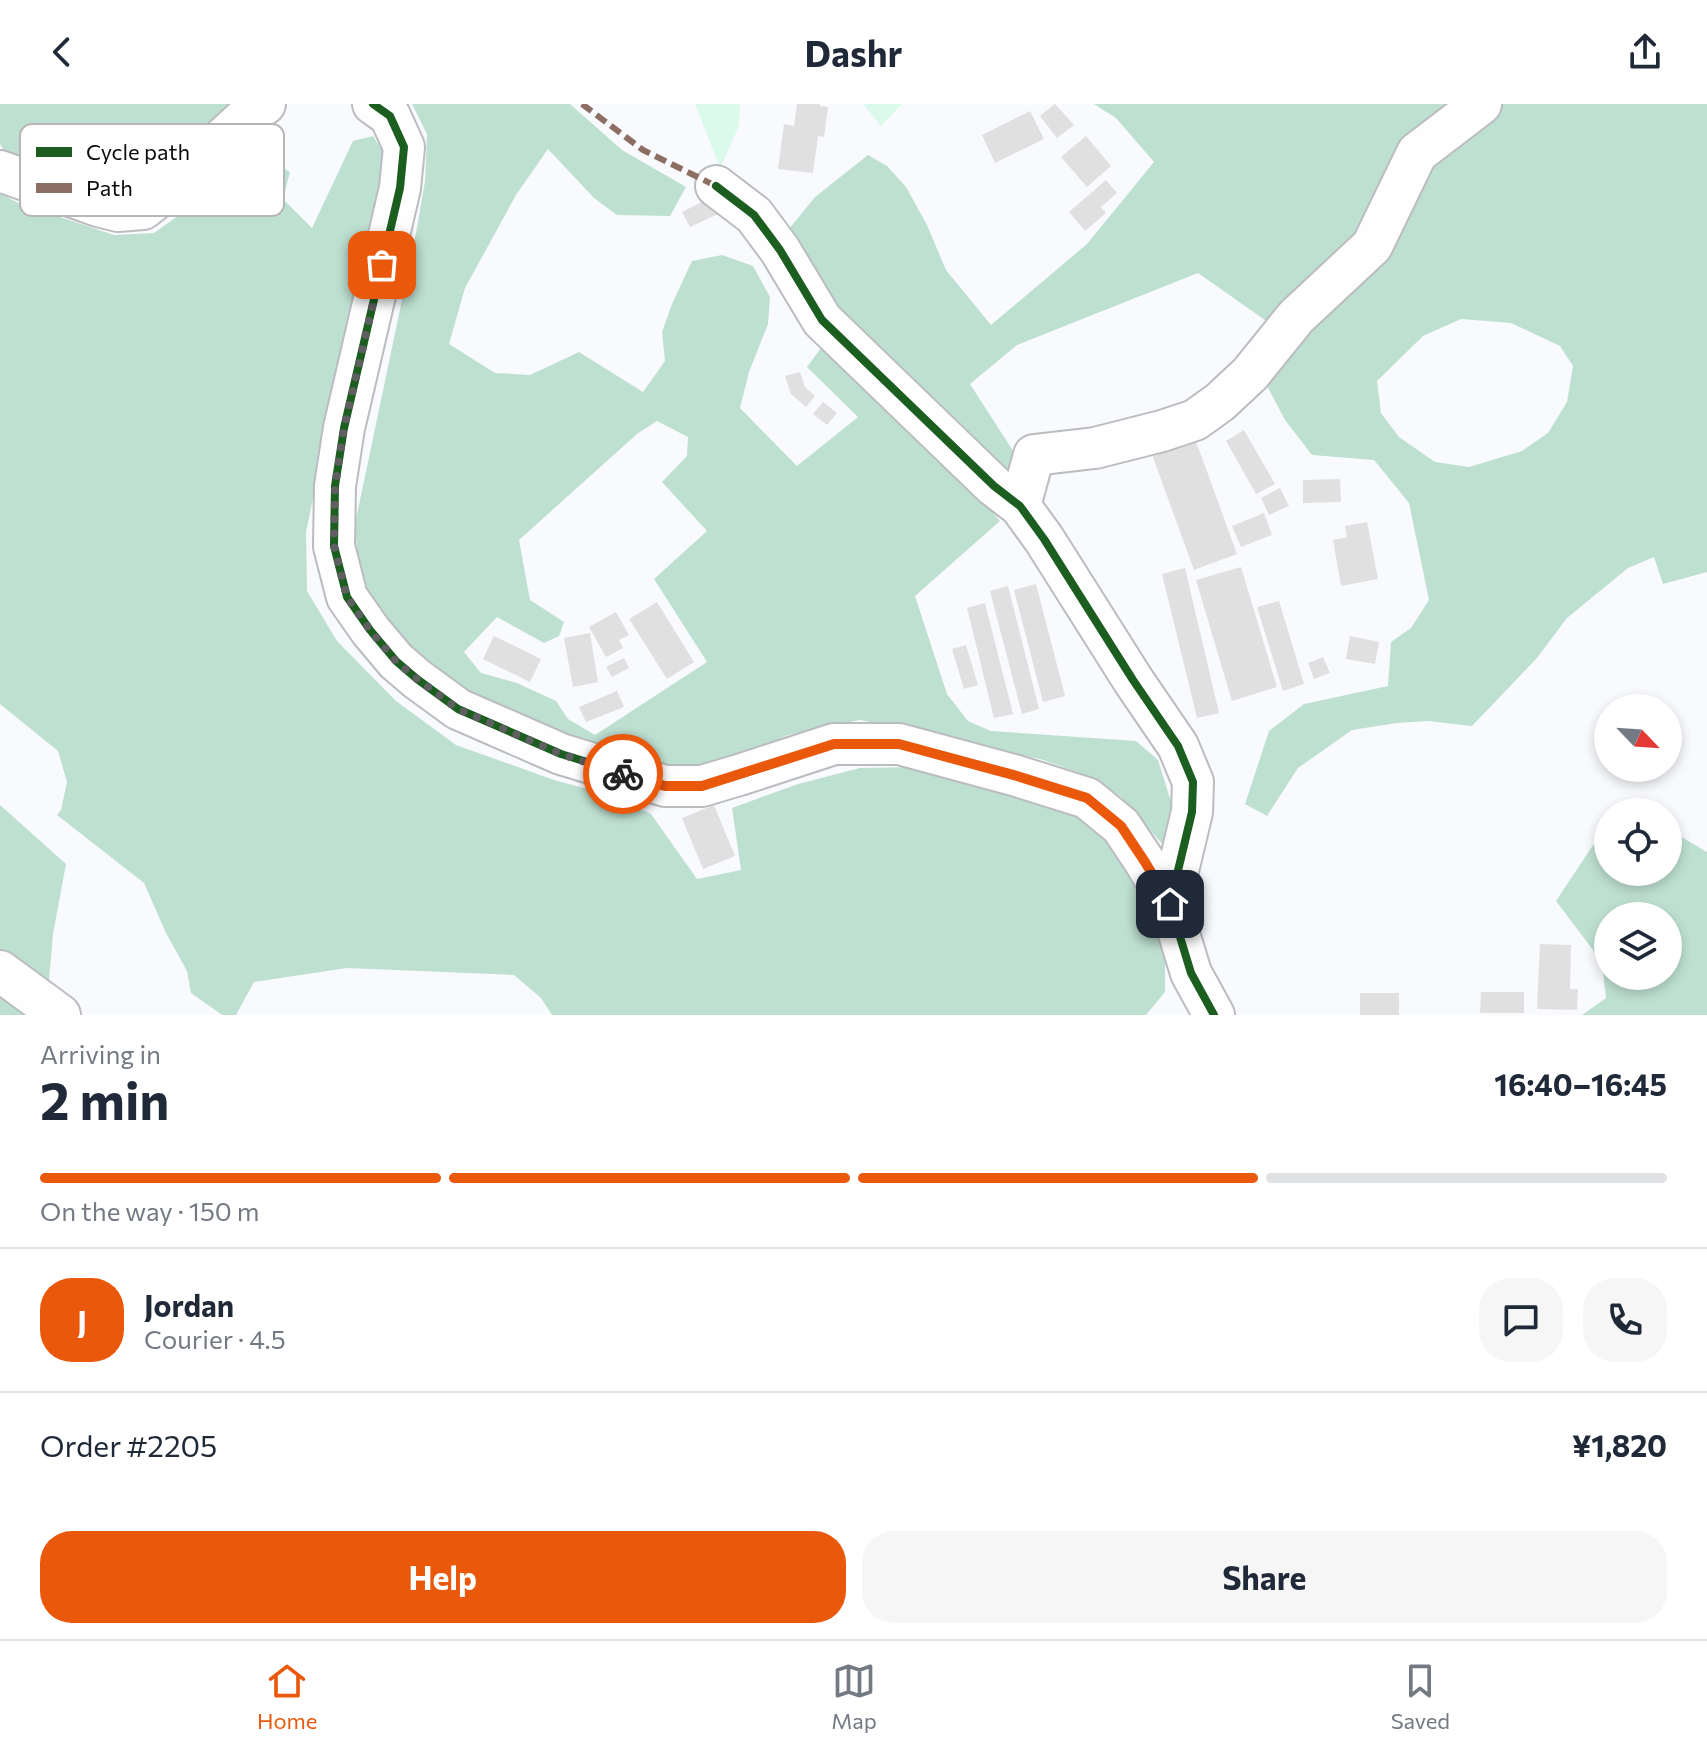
<!DOCTYPE html>
<html lang="en">
<head>
<meta charset="utf-8">
<style>
	body { margin:0; font-family:Commissioner,sans-serif; background:#f6f6f7; color:#1f2937; height:100vh; display:flex; flex-direction:column; font-size:30px; white-space:nowrap }
	* { box-sizing:border-box; margin:0 }
	p { font-size:26px; color:#747a83 }
	.icon { flex:none; width:44px; height:44px; fill:none; stroke:currentColor; stroke-width:2; stroke-linecap:round; stroke-linejoin:round }
	.map { position:relative; height:911px; overflow:hidden }
	.drawer { display:flex; flex-direction:column; background:#fff; flex:1 }
	.drawer>* { flex:none }
	.needle { width:52px; rotate:115deg }
	.fabs { position:absolute; left:1594px; top:590px; display:grid; gap:16px }
	.fabs a { display:grid; place-items:center; width:88px; height:88px; border-radius:50%; background:#fff; box-shadow:0 4px 12px #0003; font-size:40px }
	.pin { position:absolute; display:grid; place-items:center; width:68px; height:68px; color:#fff; margin:-34px; border-radius:16px; box-shadow:0 4px 12px #0006 }
	.courier { position:absolute; display:grid; place-items:center; width:80px; height:80px; margin:-40px; border:6px solid #ea580c; border-radius:50%; background:#fff; color:#222; box-shadow:0 2px 10px #0007 }
	.summary em { font-style:normal; font-weight:700 }
	.summary div { display:flex; flex-direction:column-reverse }
	.summary { display:flex; align-items:center; justify-content:space-between; height:136px; padding:0 40px }
	h1 { font-size:52px; font-weight:700; line-height:60px }
	.bar { display:grid; grid-template-columns:repeat(4,1fr); gap:12px 8px; align-content:center; height:96px; padding:0 40px }
	.bar i { height:10px; border-radius:6px; background:#e0e1e3 }
	.bar .selected { background:#ea580c }
	.bar p { grid-column:span 4 }
	.line { display:flex; align-items:center; gap:20px; padding:0 40px; border-top:2px solid #e0e1e3 }
	.line div { flex:1 }
	.round { display:grid; place-items:center; flex:none; width:84px; height:84px; border-radius:32px; background:#f6f6f7 }
	.cta { display:flex; gap:16px; margin-top:auto; padding:16px 40px }
	.cta a { flex:1; height:92px; border-radius:32px; background:#ea580c; color:#fff; font-size:32px; font-weight:700; line-height:92px; text-align:center }
	.cta a+a { background:#f6f6f7; color:#1f2937 }
	header { display:flex; justify-content:space-between; align-items:center; height:104px; padding:0 40px; background:#fff; font-size:36px; font-weight:700 }
	.menu { display:flex; justify-content:space-around; align-items:center; height:112px; border-top:2px solid #e0e1e3; background:#fff; font-size:22px; color:#747a83 }
	.menu a { display:grid; justify-items:center; gap:4px }
	.menu .selected { color:#ea580c }
	.map>svg:first-child { display:block }
</style>
</head>
<body>
<header><svg class="icon" aria-label="back" viewBox="0 0 24 24"><path d="M15 5l-7 7 7 7"/></svg>Dashr<svg class="icon" aria-label="share" viewBox="0 0 24 24"><path d="M12 15V3M7 8l5-5 5 5M5 13v7h14v-7"/></svg></header>
<div class="map">
<svg width="1707" height="911" viewBox="0 0 1707 911">
	<rect width="100%" height="100%" fill="#f9fafe"/>
	<g fill="#dbfaec">
		<path d="M695 0H740L739 22 720 64Z"/>
		<path d="M863 0H902L881 22Z"/>
	</g>
	<g fill="#bee0d1" fill-rule="evenodd">
		<path d="M0 0H230C204 26 165 72 129 80 97 87 35 58 4 47L0 40Z"/>
		<path d="M412 0H570L622 46 686 83 670 112 617 111 594 94 548 45 516 91 465 184 449 240 495 269 530 271 579 248 643 288 665 257 662 228 672 200 692 157 722 151 753 162 770 193 768 220 749 268 740 304 797 362 858 313 807 263 841 217 789 125 815 93 868 51 887 62 906 83 927 121 946 166 991 221 1087 140 1154 58 1116 14 1094 0H1707V468L1663 480 1654 453 1628 464 1567 514 1537 554 1472 622 1428 617 1397 619 1352 626 1298 664 1267 712 1245 700 1269 627 1304 600 1388 582 1391 538 1411 524 1429 496 1409 399 1374 356 1312 351 1285 316 1265 278 1295 237 1198 169 1017 241 970 280 1019 356 983 397 1000 417 915 492 947 590 968 617 991 627 1136 637 1158 656 1172 701 1165 743 1120 692 1083 670 1040 655 860 616 788 631 706 666 643 662 480 600 427 563 377 507 359 471 355 420 416 129 425 77 427 30ZM1461 215 1511 219 1560 242 1573 262 1567 298 1548 329 1522 347 1469 363 1435 358 1399 333 1381 309 1377 277 1423 232ZM657 317 688 333 687 352 662 378 707 427 654 475 707 558 595 631 568 615 556 597 517 579 481 569 464 548 497 513 544 539 559 532 564 518 530 496 519 436 637 330Z"/>
		<path d="M373 32 385 51 306 428 307 487 337 537 396 597 456 641 554 676 613 692 651 710 697 775 741 766 732 704 798 680 860 664 916 663 1061 697 1105 737 1137 776 1165 855V888L1146 911H552L541 894 514 871 347 864 254 878 236 911H222L191 889 187 867 166 829 144 779 57 711 61 706 67 678 58 647 0 600V89L18 99 114 131 154 129 196 99 228 59 251 48 290 68 283 95 312 124 353 37Z"/>
		<path d="M0 701 66 760 53 830 46 911H0Z"/>
		<path d="M1668 725 1707 748V911H1582L1606 894 1602 858 1556 797 1593 741 1608 736V768H1668ZM1608 812H1668V872H1608Z"/>
	</g>
	<g fill="#e0e0e1">
		<path d="M797 0H820V2L828 3 824 33 818 32 813 69 778 65 784 20 794 22Z"/>
		<path d="M1055 0 1074 21 1057 34 1040 12Z"/>
		<path d="M1030 7 1044 35 995 59 982 31Z"/>
		<path d="M1086 32 1111 62 1087 83 1061 53Z"/>
		<path d="M1106 76 1117 89 1101 103 1106 109 1085 127 1069 108Z"/>
		<path d="M712 93 720 109 690 123 682 108Z"/>
		<path d="M800 268 805 283 815 292 806 303 791 290 785 272Z"/>
		<path d="M823 298 837 309 827 321 813 310Z"/>
		<path d="M1244 326 1275 380 1256 390 1226 337Z"/>
		<path d="M1193 329 1237 450 1194 466 1150 345Z"/>
		<path d="M1340 375 1341 398 1303 399V376Z"/>
		<path d="M1280 384 1289 402 1269 411 1261 394Z"/>
		<path d="M1264 409 1272 431 1241 443 1232 422Z"/>
		<path d="M1367 418 1378 475 1341 482 1333 436 1347 433 1345 422Z"/>
		<path d="M1241 463 1277 583 1232 597 1196 476Z"/>
		<path d="M1185 464 1219 609 1197 614 1162 470Z"/>
		<path d="M1036 480 1065 592 1043 598 1014 486Z"/>
		<path d="M1008 482 1039 605 1022 610 990 487Z"/>
		<path d="M1279 497 1304 580 1283 587 1257 503Z"/>
		<path d="M657 498 694 558 667 575 629 515Z"/>
		<path d="M985 499 1013 610 994 614 967 504Z"/>
		<path d="M616 508 629 531 619 536 623 544 606 553 589 523Z"/>
		<path d="M590 529 598 578 573 583 564 534Z"/>
		<path d="M494 532 541 555 530 578 483 555Z"/>
		<path d="M1350 532 1379 538 1375 560 1346 555Z"/>
		<path d="M966 541 978 581 964 585 952 545Z"/>
		<path d="M1323 553 1330 569 1314 575 1308 559Z"/>
		<path d="M624 554 629 564 612 573 606 563Z"/>
		<path d="M617 587 624 603 586 618 579 603Z"/>
		<path d="M714 701 735 752 703 765 682 714Z"/>
		<path d="M1540 840 1571 841 1570 885H1578L1577 906 1537 905Z"/>
		<path d="M1481 888H1524V909H1480Z"/>
		<rect x="1360" y="889" width="39" height="22"/>
	</g>
	<g fill="none" stroke-linecap="round" stroke-linejoin="round">
		<defs>
			<g id="minor">
				<path d="M373 0 390 12 404 43 400 84 344 324 335 382 334 442 347 493 370 526 396 557 417 575 458 605 561 650 665 682H702L739 671 834 640H899L1017 672 1087 694 1121 722 1145 758 1170 800 1191 869 1214 911"/>
				<path d="M0 67 98 102 118 107 143 105 167 86 244 15 265 0"/>
				<path d="M716 82 754 111 780 146 822 216 994 382 1020 402 1044 435 1133 576 1178 642 1193 678 1192 708 1170 800"/>
				<path d="M1020 402 1034 351 1095 344 1162 327 1195 316 1220 298 1250 270 1296 213 1372 142 1417 49 1481 0"/>
				<path d="M0 867 60 911"/>
			</g>
		</defs>
		<use href="#minor" stroke="#bbbcbf" stroke-width="44"/>
		<use href="#minor" stroke="#fefeff" stroke-width="40"/>
		<path stroke="#8d6e63" stroke-width="6" stroke-dasharray="12 6" stroke-linecap="butt" d="M582 0 643 46 716 82"/>
		<defs>
			<g id="cycleway">
				<path d="M373 0 390 12 404 43 400 84 344 324 335 382 334 442 347 493 370 526 396 557 417 575 458 605 561 650 665 682H702L739 671 834 640H899L1017 672 1087 694 1121 722 1145 758 1170 800 1191 869 1214 911"/>
				<path d="M716 82 754 111 780 146 822 216 994 382 1020 402 1044 435 1133 576 1178 642 1193 678 1192 708 1170 800"/>
			</g>
		</defs>
		<use href="#cycleway" stroke="#fff" stroke-width="13"/>
		<use href="#cycleway" stroke="#1b5e20" stroke-width="8"/>
	</g>
	<g fill="none" stroke-linecap="round" stroke-linejoin="round">
		<path stroke="#5f5f62" stroke-width="8" stroke-dasharray="0 14.4" d="M382 161 344 324 335 382 334 442 347 493 370 526 396 557 417 575 458 605 561 650 623 670"/>
		<path stroke="#ea580c" stroke-width="10" d="M623 670 665 682H702L834 640H899L1017 672 1087 694 1121 722 1145 758 1170 800"/>
	</g>
	<rect x="20" y="20" width="264" height="92" rx="12" fill="#fff" stroke="#b6b6b7" stroke-width="2"/>
	<rect x="36" y="43" width="36" height="10" fill="#1b5e20"/>
	<rect x="36" y="79" width="36" height="10" fill="#8d6e63"/>
	<g font-size="22" fill="#0c0c0e">
		<text x="86" y="56">Cycle path</text>
		<text x="86" y="92">Path</text>
	</g>
</svg>
<div class="fabs">
<a><svg class="needle" viewBox="-14 -14 28 28"><path d="M0-13l5 13h-10z" fill="#e53935"/><path d="M0 13l5-13h-10z" fill="#747a83"/></svg></a>
<a><svg class="icon" aria-label="locate" viewBox="0 0 24 24"><circle cx="12" cy="12" r="6"/><path d="M12 2v4M12 18v4M2 12h4M18 12h4"/></svg></a>
<a><svg class="icon" aria-label="layers" viewBox="0 0 24 24"><path d="M12 4l9 5-9 5-9-5zM3 14l9 5 9-5"/></svg></a>
</div>
<div class="pin" style="left:382px;top:161px;background:#ea580c"><svg class="icon" aria-label="bag" viewBox="0 0 24 24"><path d="M5 8h14l-1 12H6zM9 8a3 3 0 0 1 6 0"/></svg></div>
<div class="pin" style="left:1170px;top:800px;background:#1f2937"><svg class="icon" aria-label="home" viewBox="0 0 24 24"><path d="M3 11l9-7 9 7M6 9v11h12V9"/></svg></div>
<div class="courier" style="left:623px;top:670px"><svg class="icon" aria-label="bike" viewBox="0 0 24 24"><circle cx="6" cy="16" r="4"/><circle cx="18" cy="16" r="4"/><path d="M6 16l4-8h5l3 8M10 8l3 8H6M13 5h3"/></svg></div>
</div>
<section class="drawer">
<div class="summary"><div><h1>2 min</h1><p>Arriving in</p></div><em>16:40–16:45</em></div>
<div class="bar"><i class="selected"></i><i class="selected"></i><i class="selected"></i><i></i><p>On the way · 150 m</p></div>
<div class="line" style="height:144px"><b class="round" style="background:#ea580c;color:#fff">J</b><div><b>Jordan</b><p>Courier · 4.5</p></div><a class="round"><svg class="icon" aria-label="chat" viewBox="0 0 24 24"><path d="M4 5h16v11H9l-5 4z"/></svg></a><a class="round"><svg class="icon" aria-label="phone" viewBox="0 0 24 24"><path d="M5 4h4l2 5-3 2q2 4 5 5l2-3 5 2v4C11 20 4 13 5 4z"/></svg></a></div>
<div class="line" style="height:104px"><div>Order #2205</div><b>¥1,820</b></div>
<div class="cta"><a>Help</a><a>Share</a></div>
</section>
<nav class="menu">
<a class="selected"><svg class="icon" aria-label="home" viewBox="0 0 24 24"><path d="M3 11l9-7 9 7M6 9v11h12V9"/></svg>Home</a>
<a><svg class="icon" aria-label="map" viewBox="0 0 24 24"><path d="M3 6l6-2 6 2 6-2v14l-6 2-6-2-6 2zM9 4v14M15 6v14"/></svg>Map</a>
<a><svg class="icon" aria-label="saved" viewBox="0 0 24 24"><path d="M7 4h10v16l-5-4-5 4z"/></svg>Saved</a>
</nav>
</body>
</html>
